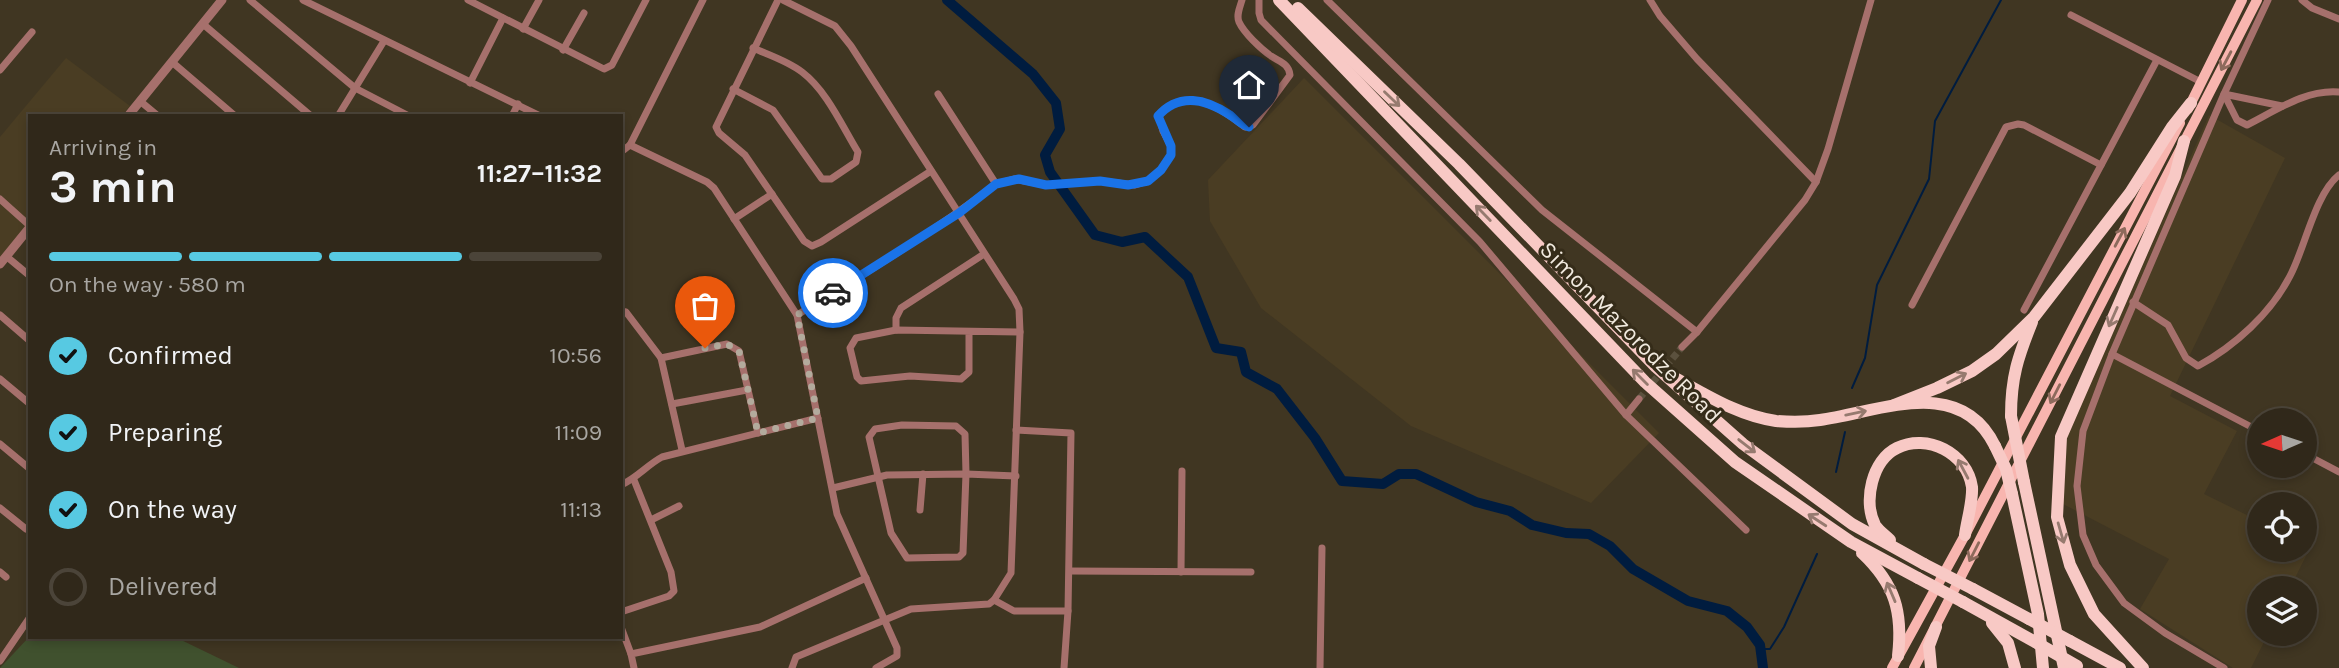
<!DOCTYPE html>
<html lang="en">
<head>
<meta charset="utf-8">
<style>
	body { margin:0; font-family:Karla,sans-serif; background:#3c3427; color:#f1f3f6; height:100vh; display:flex; flex-direction:column; font-size:26px; white-space:nowrap }
	* { box-sizing:border-box; margin:0 }
	p { font-size:23px; color:#a8a6a2 }
	.icon { flex:none; width:38px; height:38px; fill:none; stroke:currentColor; stroke-width:2; stroke-linecap:round; stroke-linejoin:round }
	.map { position:relative; flex:1; overflow:hidden }
	.details { position:absolute; left:28px; top:114px; width:595px; height:525px; display:flex; flex-direction:column; background:#30281a; border-radius:0px; box-shadow:0 4px 10px #0003,0 0 0 2px #4b4439 }
	.details>* { flex:none }
	.needle { width:46px; rotate:267deg }
	.buttons { position:absolute; left:2247px; top:408px; display:grid; gap:14px }
	.buttons a { display:grid; place-items:center; width:70px; height:70px; border-radius:50%; background:#30281a; box-shadow:0 4px 10px #0003,0 0 0 2px #4b4439; font-size:35px }
	.pin { position:absolute; display:grid; place-items:center; width:60px; height:60px; color:#fff; margin:-72px -30px; border-radius:50% 50% 50% 0; rotate:-45deg; box-shadow:0 0 7px #0007 }
	.pin .icon { rotate:45deg }
	.courier { position:absolute; display:grid; place-items:center; width:70px; height:70px; margin:-35px; border:5px solid #1a73e8; border-radius:50%; background:#fff; color:#222; box-shadow:0 2px 9px #0007 }
	.summary em { font-style:normal; font-weight:700 }
	.summary div { display:flex; flex-direction:column-reverse }
	.summary { display:flex; align-items:center; justify-content:space-between; height:119px; padding:0 21px }
	h1 { font-size:46px; font-weight:700; line-height:52px }
	.bar { display:grid; grid-template-columns:repeat(4,1fr); gap:10px 7px; align-content:center; height:84px; padding:0 21px }
	.bar i { height:9px; border-radius:5px; background:#4b4439 }
	.bar .on { background:#57c9e2 }
	.bar p { grid-column:span 4 }
	ol { padding:0 21px; list-style:none }
	li { display:flex; align-items:center; gap:21px; height:77px }
	li p { margin-inline-start:auto }
	li .icon { padding:7px; border-radius:50%; background:#57c9e2; color:#111; stroke-width:4 }
	li:last-child { color:#a8a6a2 }
	li i { width:38px; height:38px; border:4px solid #4b4439; border-radius:50% }
	.map>svg:first-child { display:block }
</style>
</head>
<body>
<div class="map">
<svg width="2339" height="668" viewBox="0 0 2339 668">
	<rect width="100%" height="100%" fill="#403622"/>
	<g fill="#4a3d23">
		<path d="M66 58 130 106 122 115 30 116V223L0 258V137Z"/>
		<path d="M1304 78 1659 433 1591 503 1411 426 1261 308 1210 221 1208 180Z"/>
		<path d="M2209 115 2285 158 2170 396 2237 431 2204 494 2259 521V550H2305V543L2311 546 2290 588H2259V634H2268L2251 668H2233L2140 609 2169 559 2063 504 2066 432 2112 335Z"/>
	</g>
	<path fill="#40512e" d="M30 636 175 637 239 668H0Z"/>
	<g fill="none" stroke-linecap="round" stroke-linejoin="round">
		<g stroke="#001c3f" stroke-width="2">
			<path d="M1852 388 1865 358 1877 285 1929 179 1935 121 2001 0"/>
			<path d="M1836 472 1845 432"/>
			<path d="M1760 649H1770L1784 627 1817 554"/>
		</g>
		<path stroke="#001c3f" stroke-width="10" d="M947 0 1033 74 1056 103 1060 129 1045 155 1050 172 1095 235 1122 242 1145 237 1188 277 1216 348 1241 352 1246 372 1277 389 1315 438 1342 481 1383 484 1399 474H1416L1476 502 1510 511 1532 525 1566 533 1589 534 1610 546 1633 569 1688 601 1727 611 1747 627 1760 645 1763 668"/>
		<path stroke="#5b513e" stroke-width="7" stroke-dasharray="7 3.5" stroke-linecap="butt" d="M1639 399 1682 347"/>
		<g stroke="#a6706c" stroke-width="7">
			<path d="M250 0 355 88 409 116"/>
			<path d="M303 0 540 116"/>
			<path d="M468 0 604 69 612 65 646 0"/>
			<path d="M778 0 716 127 719 133 745 155 804 241 812 246 821 242 931 171"/>
			<path d="M783 0 835 26 851 46 1014 299 1019 309 1020 332 1011 573 994 600 989 604 911 609 796 657 792 668"/>
			<path d="M1259 0V13L1261 20 1480 242 1626 415 1746 530"/>
			<path d="M1327 0 1542 210 1697 332"/>
			<path d="M1650 0 1660 16 1697 59 1816 182"/>
			<path d="M2268 0 2224 94 2237 120 2247 125C2275 111 2306 89 2339 92"/>
			<path d="M2302 0 2312 8 2339 19"/>
			<path d="M2071 15 2201 82"/>
			<path d="M203 24 311 116"/>
			<path d="M523 29 539 0"/>
			<path d="M563 50 584 13"/>
			<path d="M172 62 235 116"/>
			<path d="M0 70 32 32"/>
			<path d="M470 83 503 18"/>
			<path d="M733 89 773 110 822 179H831L856 162 858 152C842 126 827 91 802 72 788 61 769 55 753 48"/>
			<path d="M140 101 158 116"/>
			<path d="M338 116 384 41"/>
			<path d="M512 116 518 104"/>
			<path d="M630 145 707 182 714 188 797 315 837 514 897 648V656L876 668"/>
			<path d="M621 152 630 145 703 0"/>
			<path d="M996 184 1014 179 1046 185 1100 181 1135 185 1148 181 1161 170 1171 155V146L1163 131 1159 116C1185 85 1219 106 1245 127L1253 125 1290 75C1289 64 1280 62 1271 56 1261 49 1244 33 1239 22 1236 15 1240 7 1242 0"/>
			<path d="M0 199 30 226"/>
			<path d="M734 219 772 194"/>
			<path d="M6 256 30 276"/>
			<path d="M2133 302 2168 325 2186 358 2198 366C2235 346 2271 313 2290 276 2305 248 2315 194 2339 175"/>
			<path d="M1912 305 2006 127 2018 124 2024 125 2101 165"/>
			<path d="M2024 310 2157 60"/>
			<path d="M621 311 626 312 661 358 682 450"/>
			<path d="M0 315 30 341"/>
			<path d="M797 315C865 274 933 232 996 184L938 94"/>
			<path d="M896 330V318L901 308 984 254"/>
			<path d="M969 332V372L961 379 910 376 861 381 857 377 850 348 856 338 896 330 1020 332"/>
			<path d="M1682 347 1697 332 1805 200 1816 182 1828 149 1871 0"/>
			<path d="M2112 354 2259 431"/>
			<path d="M661 358 727 344 739 351 758 433"/>
			<path d="M0 379 30 404"/>
			<path d="M672 404 747 390"/>
			<path d="M1626 415 1639 399"/>
			<path d="M902 425 956 426 965 434 966 474 963 553 959 557 907 558 891 533 869 437 875 429Z"/>
			<path d="M0 444 30 469"/>
			<path d="M2305 454 2339 472"/>
			<path d="M621 485C637 478 647 465 662 457L818 418"/>
			<path d="M833 488 887 475 966 474 1016 476"/>
			<path d="M0 508 26 529"/>
			<path d="M920 510 923 474"/>
			<path d="M651 520 679 506"/>
			<path d="M1070 571 1251 572"/>
			<path d="M0 572 6 577"/>
			<path d="M1181 572 1182 471"/>
			<path d="M994 600 1014 611H1068L1071 433 1016 430"/>
			<path d="M621 612 669 596 674 591 671 572 634 480"/>
			<path d="M621 627 631 654"/>
			<path d="M0 661 30 617"/>
			<path d="M634 668 631 654 760 627 866 578"/>
			<path d="M1064 668 1068 611"/>
			<path d="M1320 668 1322 548"/>
			<path d="M2224 668 2165 633 2124 603 2096 565 2083 535 2077 486 2083 431 2112 354 2224 94 2282 106"/>
		</g>
		<g stroke="#a6706c" stroke-width="9">
			<path d="M128 116 222 0"/>
			<path d="M0 264 30 227"/>
		</g>
		<g stroke="#f8b5af" stroke-width="10">
			<path d="M2188 109 2242 0"/>
			<path d="M1892 668 1965 535 2180 123"/>
			<path d="M1914 668 2257 0"/>
		</g>
		<g stroke="#f8c9c5" stroke-width="12">
			<path d="M1279 0 1645 382 1735 462 1851 542 1918 578"/>
			<path d="M1298 8 1459 164 1656 367 1743 444 1852 524 1924 564"/>
			<path d="M1677 379C1708 396 1740 416 1776 421 1790 422 1807 422 1820 420 1879 412 1960 374 1995 446"/>
			<path d="M1894 405 1937 388 1972 371 1996 354 2034 317 2130 193 2172 127 2191 103"/>
			<path d="M2011 416C2011 377 2018 357 2032 322"/>
			<path d="M2024 482 2064 668"/>
			<path d="M2012 494 2038 614 2043 668"/>
			<path d="M1890 540C1886 536 1878 530 1875 525 1863 501 1872 460 1897 448 1927 433 1967 453 1972 487 1973 501 1967 520 1965 535"/>
			<path d="M1862 553C1895 584 1903 612 1898 656"/>
			<path d="M1973 589 2029 619"/>
			<path d="M1963 602 2037 643"/>
			<path d="M1992 623 2008 643 2015 668"/>
			<path d="M2070 641 2120 668"/>
			<path d="M1931 668 1929 646 1936 627"/>
			<path d="M2143 668 2094 614 2070 565 2057 517 2061 437 2175 176 2184 141"/>
		</g>
		<g stroke="#f8c9c5" stroke-width="12">
			<path d="M2011 416 2024 482"/>
			<path d="M1995 446 2006 469 2012 494"/>
			<path d="M1924 564 1973 589"/>
			<path d="M1918 578 1963 602"/>
			<path d="M2029 619 2070 641"/>
			<path d="M2037 643 2077 666"/>
		</g>
	</g>
	<defs><path id="oneway-shaft" d="M-6 0H5M1.5-3L5.5 0L1.5 3" fill="none" stroke-width="1.6" stroke-linecap="round" stroke-linejoin="round" transform="scale(1.75)"/></defs>
	<g stroke="#8d6a5c">
		<use href="#oneway-shaft" transform="translate(2226 61) rotate(118)"/>
		<use href="#oneway-shaft" transform="translate(2120 237) rotate(-62)"/>
		<use href="#oneway-shaft" transform="translate(2055 394) rotate(117)"/>
		<use href="#oneway-shaft" transform="translate(1974 552) rotate(117)"/>
	</g>
	<g stroke="#967a6f">
		<use href="#oneway-shaft" transform="translate(1392 99) rotate(44)"/>
		<use href="#oneway-shaft" transform="translate(1483 213) rotate(-134)"/>
		<use href="#oneway-shaft" transform="translate(2113 317) rotate(114)"/>
		<use href="#oneway-shaft" transform="translate(1640 377) rotate(-135)"/>
		<use href="#oneway-shaft" transform="translate(1957 378) rotate(-27)"/>
		<use href="#oneway-shaft" transform="translate(1856 413) rotate(-12)"/>
		<use href="#oneway-shaft" transform="translate(1747 446) rotate(38)"/>
		<use href="#oneway-shaft" transform="translate(1963 469) rotate(-118)"/>
		<use href="#oneway-shaft" transform="translate(1817 520) rotate(-147)"/>
		<use href="#oneway-shaft" transform="translate(2061 533) rotate(74)"/>
		<use href="#oneway-shaft" transform="translate(1891 592) rotate(-113)"/>
	</g>
	<g fill="none" stroke-linecap="round" stroke-linejoin="round">
		<path stroke="#b3ab9d" stroke-width="7" stroke-dasharray="0 12.6" d="M705 348 727 344 739 351 758 433 818 418 797 315 833 293"/>
		<path stroke="#1a73e8" stroke-width="9" d="M833 293 959 213 996 184 1019 179 1046 185 1100 181 1128 185 1148 181 1161 170 1171 155V146L1158 116C1179 92 1206 99 1230 115 1237 119 1241 125 1249 127"/>
	</g>
	<g text-anchor="middle" stroke-width="6" stroke-linejoin="round" paint-order="stroke">
		<g font-size="23" fill="#f1eadf" stroke="#352c19">
			<text transform="translate(1631 332) rotate(45)" y="8">Simon Mazorodze Road</text>
		</g>
	</g>
</svg>
<div class="buttons">
<a><svg class="needle" viewBox="-14 -14 28 28"><path d="M0-13l5 13h-10z" fill="#e53935"/><path d="M0 13l5-13h-10z" fill="#a8a6a2"/></svg></a>
<a><svg class="icon" aria-label="locate" viewBox="0 0 24 24"><circle cx="12" cy="12" r="6"/><path d="M12 2v4M12 18v4M2 12h4M18 12h4"/></svg></a>
<a><svg class="icon" aria-label="layers" viewBox="0 0 24 24"><path d="M12 4l9 5-9 5-9-5zM3 14l9 5 9-5"/></svg></a>
</div>
<div class="pin" style="left:705px;top:348px;background:#ea580c"><svg class="icon" aria-label="bag" viewBox="0 0 24 24"><path d="M5 8h14l-1 12H6zM9 8a3 3 0 0 1 6 0"/></svg></div>
<div class="pin" style="left:1249px;top:127px;background:#1f2937"><svg class="icon" aria-label="home" viewBox="0 0 24 24"><path d="M3 11l9-7 9 7M6 9v11h12V9"/></svg></div>
<div class="courier" style="left:833px;top:293px"><svg class="icon" aria-label="car" viewBox="0 0 24 24"><path d="M5 17H2v-5l4-1 3-4h7l3 4 3 1v5h-3M9 17h6M6 11h13"/><circle cx="7" cy="17" r="2"/><circle cx="17" cy="17" r="2"/></svg></div>
<section class="details">
<div class="summary"><div><h1>3 min</h1><p>Arriving in</p></div><em>11:27–11:32</em></div>
<div class="bar"><i class="on"></i><i class="on"></i><i class="on"></i><i></i><p>On the way · 580 m</p></div>
<ol>
<li><svg class="icon" aria-label="check" viewBox="0 0 24 24"><path d="M5 12l5 5 9-10"/></svg>Confirmed<p>10:56</p></li>
<li><svg class="icon" aria-label="check" viewBox="0 0 24 24"><path d="M5 12l5 5 9-10"/></svg>Preparing<p>11:09</p></li>
<li><svg class="icon" aria-label="check" viewBox="0 0 24 24"><path d="M5 12l5 5 9-10"/></svg>On the way<p>11:13</p></li>
<li><i></i>Delivered</li>
</ol>
</section>
</div>
</body>
</html>
